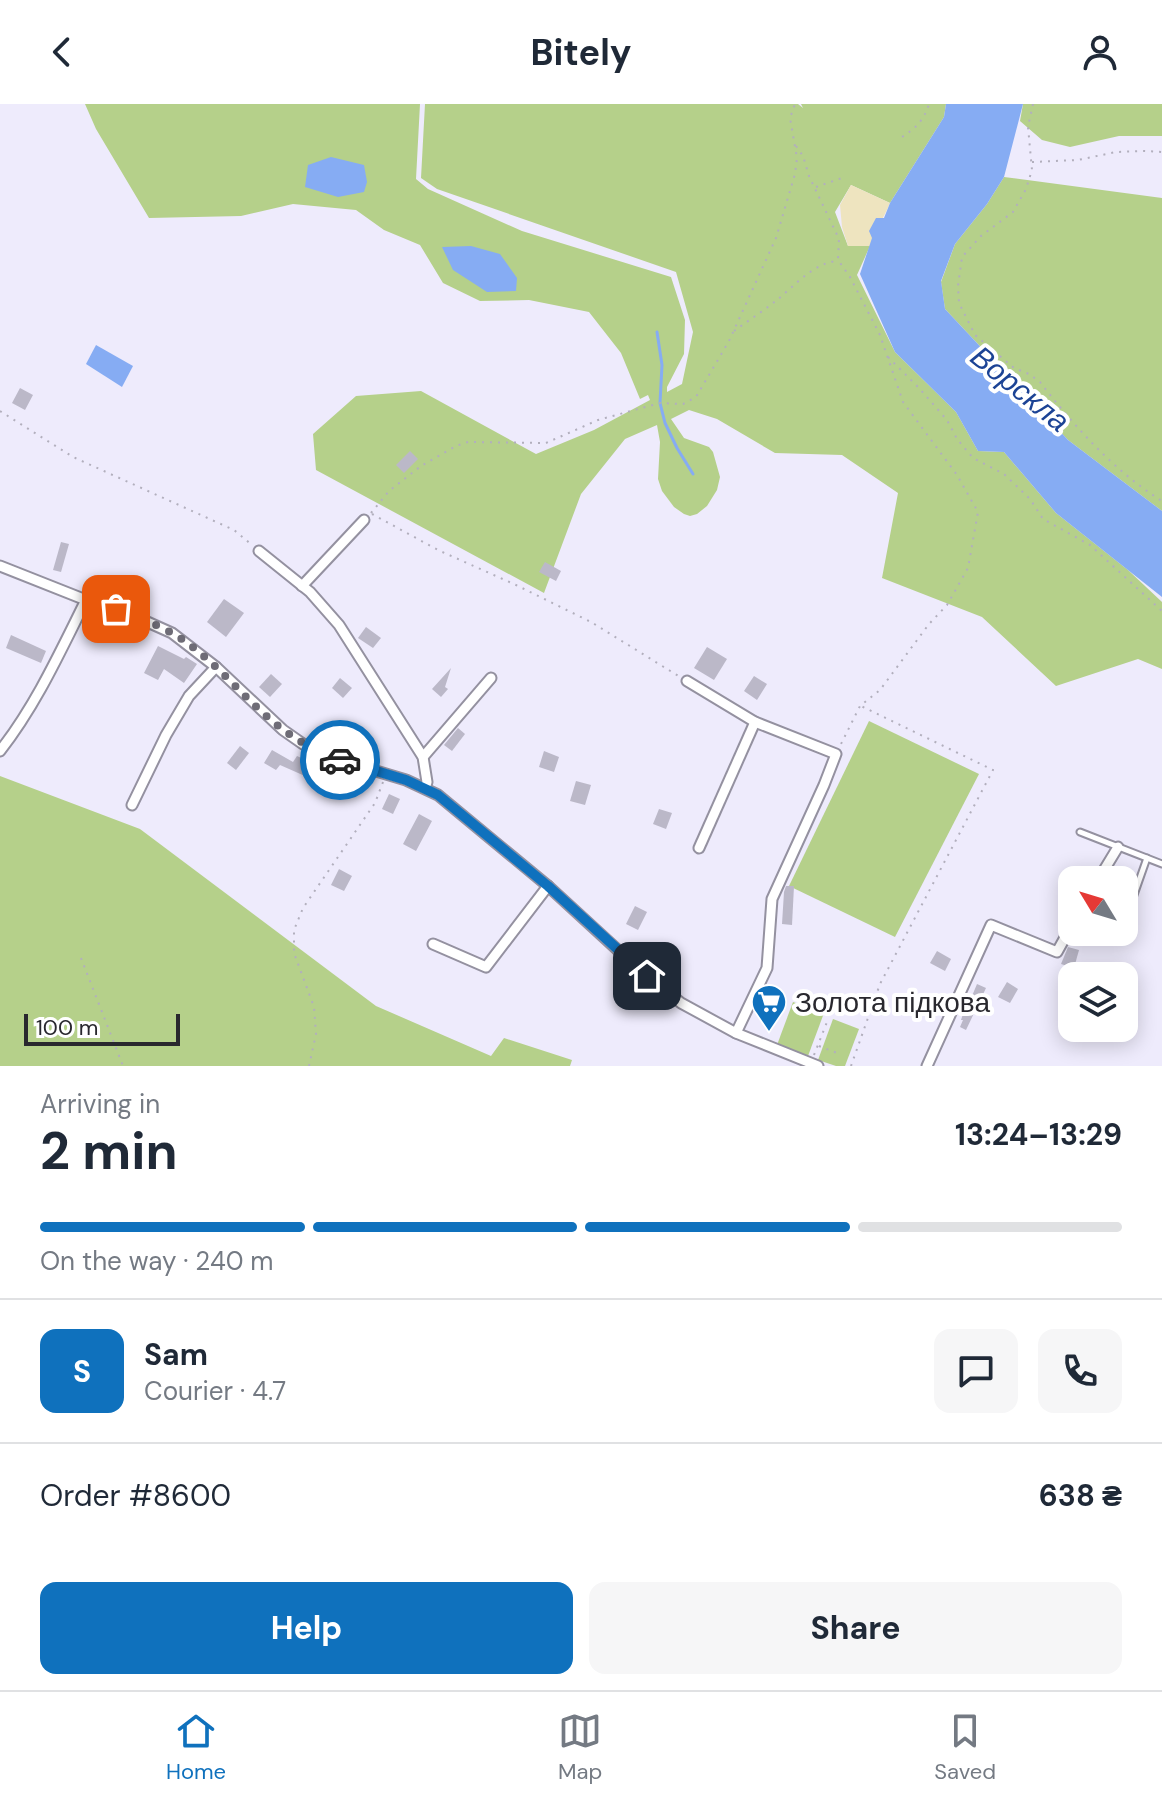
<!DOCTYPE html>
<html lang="en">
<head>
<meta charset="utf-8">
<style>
	body { margin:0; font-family:"DM Sans",sans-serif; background:#f6f6f7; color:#1f2937; height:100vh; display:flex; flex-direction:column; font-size:30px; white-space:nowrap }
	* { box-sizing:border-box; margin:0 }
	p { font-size:26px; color:#747a83 }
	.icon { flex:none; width:44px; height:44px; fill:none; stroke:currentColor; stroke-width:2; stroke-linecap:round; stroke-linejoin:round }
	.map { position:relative; height:962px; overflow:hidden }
	.panel { display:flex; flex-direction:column; background:#fff; flex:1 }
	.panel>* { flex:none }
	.needle { width:52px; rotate:308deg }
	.controls { position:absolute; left:1058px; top:762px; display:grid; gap:16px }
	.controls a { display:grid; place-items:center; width:80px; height:80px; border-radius:16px; background:#fff; box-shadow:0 4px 20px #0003; font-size:40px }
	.scale { position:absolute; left:24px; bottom:20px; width:156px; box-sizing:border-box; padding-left:8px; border:4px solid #29282e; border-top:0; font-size:22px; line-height:28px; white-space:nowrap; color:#29282e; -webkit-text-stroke:6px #fff; paint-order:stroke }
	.pin { position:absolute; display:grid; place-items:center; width:68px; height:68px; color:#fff; margin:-34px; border-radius:16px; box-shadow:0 4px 12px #0006 }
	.courier { position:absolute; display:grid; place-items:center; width:80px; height:80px; margin:-40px; border:6px solid #0f71bd; border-radius:50%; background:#fff; color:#222; box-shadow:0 2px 10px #0007 }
	.head em { font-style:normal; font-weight:700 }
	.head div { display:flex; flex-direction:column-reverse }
	.head { display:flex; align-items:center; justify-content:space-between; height:136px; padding:0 40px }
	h1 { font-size:52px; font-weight:700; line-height:60px }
	.bar { display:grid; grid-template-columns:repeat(4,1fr); gap:12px 8px; align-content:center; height:96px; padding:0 40px }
	.bar i { height:10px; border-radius:6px; background:#e0e1e3 }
	.bar .current { background:#0f71bd }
	.bar p { grid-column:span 4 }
	.line { display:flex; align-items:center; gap:20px; padding:0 40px; border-top:2px solid #e0e1e3 }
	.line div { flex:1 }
	.round { display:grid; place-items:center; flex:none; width:84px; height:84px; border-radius:16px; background:#f6f6f7 }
	.action { display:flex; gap:16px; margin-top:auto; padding:16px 40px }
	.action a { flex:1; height:92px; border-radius:16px; background:#0f71bd; color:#fff; font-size:32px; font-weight:700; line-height:92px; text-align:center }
	.action a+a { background:#f6f6f7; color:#1f2937 }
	header { display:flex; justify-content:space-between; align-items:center; height:104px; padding:0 40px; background:#fff; font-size:36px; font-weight:700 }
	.tabs { display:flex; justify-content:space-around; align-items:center; height:112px; border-top:2px solid #e0e1e3; background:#fff; font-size:22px; color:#747a83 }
	.tabs a { display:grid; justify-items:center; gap:4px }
	.tabs .current { color:#0f71bd }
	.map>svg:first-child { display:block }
</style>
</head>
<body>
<header><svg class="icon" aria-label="back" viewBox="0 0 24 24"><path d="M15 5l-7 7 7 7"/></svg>Bitely<svg class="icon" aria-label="person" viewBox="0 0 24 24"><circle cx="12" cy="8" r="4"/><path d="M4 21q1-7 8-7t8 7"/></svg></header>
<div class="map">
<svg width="1162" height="962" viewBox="0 0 1162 962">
	<rect width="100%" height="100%" fill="#eeebfc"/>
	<g fill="#b5d08a">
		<path d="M85 0H420L416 75 428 85 522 127 671 173 685 216 684 250 667 283V288L682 280 693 228 676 168 437 85 421 74 425 0H798L803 4 801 0H946L944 13 890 99 851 81 835 108 848 142H870L857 171 895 248 956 308 978 347 1004 348 1056 409 1128 466 1162 498V565L1138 555 1056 582 982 513 882 474 898 389 842 351 775 349 717 315 689 306 671 315 684 334 709 343 713 348 720 373 717 386 707 402 697 410 690 412 684 410 674 403 662 387 658 375 660 338 657 321 625 335 581 390 544 489 316 366 313 330 356 292 421 287 536 350 594 326 650 296 648 291 640 295 621 249 589 208 529 196 480 197 443 179 420 141 384 126 356 106 293 100 241 112 149 114 96 25Z"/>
		<path d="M1023 0H1162V32H1119L1070 43 1042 36 1020 17Z"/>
		<path d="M1004 73 1162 94V407L1068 336 945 205 941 178 955 140 987 100Z"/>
		<path d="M869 617 979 670 895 833 789 782Z"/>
		<path d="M0 672 140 725 376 902 491 952 504 934 572 956 570 962H0Z"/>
		<path d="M793 898 824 909 808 952 777 941Z"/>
		<path d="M833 915 859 925 845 962H836L818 956Z"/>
	</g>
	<path fill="#eee4bf" d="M851 81 890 99C884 114 874 127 870 142H848L842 123 840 101Z"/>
	<g fill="#86acf3">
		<path d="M946 0H1023L1004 73 987 100 955 140 941 177 945 205 1068 336 1162 407V493L1056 409 1004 348 978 347 956 308 895 248 860 170 872 134 869 127 876 114H884L890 99 944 13Z"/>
		<path d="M331 53 364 61 367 78 364 88 338 93 305 83 308 61Z"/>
		<path d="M471 142 500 150 517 174 516 187 487 188 453 166 442 143Z"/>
		<path d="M96 241 133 262 122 283 86 260Z"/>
	</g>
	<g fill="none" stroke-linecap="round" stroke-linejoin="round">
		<path stroke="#86acf3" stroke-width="3" d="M657 228 662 261 660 299 665 319 677 344 693 370"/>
	</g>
	<g fill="#bbb8c8">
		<path d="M20 284 33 291 25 306 12 299Z"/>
		<path d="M410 347 418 355 404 369 396 361Z"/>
		<path d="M61 438 69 440 61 468 53 466Z"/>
		<path d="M545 458 561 467 556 477 539 468Z"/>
		<path d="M224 495 244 509 226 533 207 518Z"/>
		<path d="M366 523 381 534 373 544 358 534Z"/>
		<path d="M11 531 46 547 41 559 6 544Z"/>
		<path d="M158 542 184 555 186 553 197 560 184 579 164 565 158 576 144 569Z"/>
		<path d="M707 543 727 555 714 576 694 564Z"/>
		<path d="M451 564 445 583 448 585 441 593 432 585Z"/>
		<path d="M271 570 282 580 270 593 259 583Z"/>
		<path d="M754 572 767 580 757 596 744 587Z"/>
		<path d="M340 574 352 584 343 594 332 584Z"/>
		<path d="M458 624 465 630 452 647 444 641Z"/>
		<path d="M358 632 371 639 365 652 351 645Z"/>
		<path d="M240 642 249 649 236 666 227 659Z"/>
		<path d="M272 646 293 658 297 652 319 662 314 676 280 661 276 666 264 659Z"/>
		<path d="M544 647 559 653 554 668 539 663Z"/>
		<path d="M576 677 591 681 585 701 570 697Z"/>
		<path d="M389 690 400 695 393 710 382 705Z"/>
		<path d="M659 705 672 709 666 725 653 720Z"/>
		<path d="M419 710 432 717 416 747 403 740Z"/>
		<path d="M339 765 352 772 344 787 331 781Z"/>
		<path d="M786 782H794L792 821 782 820 784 788Z"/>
		<path d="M635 802 647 808 638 826 626 820Z"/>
		<path d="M1068 843 1079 846 1074 864 1061 860Z"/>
		<path d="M937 847 951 855 945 867 930 859Z"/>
		<path d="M1007 878 1018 885 1010 899 998 893Z"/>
		<path d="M977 880 986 884 966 926 960 923 963 916H961L965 904H967Z"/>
	</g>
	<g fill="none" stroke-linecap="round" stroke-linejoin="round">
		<defs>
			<g id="service">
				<path d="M1080 728 1162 760"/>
				<path d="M1128 808 1147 754"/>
			</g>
			<g id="minor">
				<path d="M259 447 310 488 339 521 423 653 427 678 425 684"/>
				<path d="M0 462 86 496 134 512 172 529 216 563 283 626 303 640 346 658 406 676 438 691 548 782 633 860 681 899 736 929 818 962"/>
				<path d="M302 482 364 416"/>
				<path d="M687 577 755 618 836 650 824 681 772 795 767 864 736 929"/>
				<path d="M0 647C36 601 60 548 86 496"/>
				<path d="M423 653 491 574"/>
				<path d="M132 701 166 631 189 592 216 563"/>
				<path d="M699 744 755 618"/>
				<path d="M1098 776 1118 743"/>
				<path d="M433 840 486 863 548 782"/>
				<path d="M927 962 991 821 1057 848 1072 821"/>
			</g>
		</defs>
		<use href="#service" stroke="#9491a0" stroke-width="9"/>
		<use href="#minor" stroke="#9491a0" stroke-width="13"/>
		<g stroke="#b2afbd" stroke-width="2" stroke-dasharray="2 6" stroke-linecap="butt">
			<path d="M1033 0 1028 23 1032 66 1026 85 1013 108 981 132 962 153 958 182 959 199 975 231 1014 264 1029 270 1040 278C1075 323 1114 367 1162 397"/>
			<path d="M902 33C916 24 924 16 929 0"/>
			<path d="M796 42 803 52 809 72 839 135 838 156 850 173 880 231 903 298 957 371 978 408 968 464 947 501 929 520 880 586 860 602 840 642"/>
			<path d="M1032 58 1078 56 1116 48 1145 47 1162 48"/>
			<path d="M816 83 845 73"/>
			<path d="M734 227C748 217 763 207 777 196 794 182 813 160 836 157"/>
			<path d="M888 253 918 283 947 316 957 335 973 354 1004 370 1030 395 1043 415 1090 441 1162 507"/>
			<path d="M0 307 73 353 234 426 252 441"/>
			<path d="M371 409 389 387 421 362 456 342 468 338 546 339 598 316 660 299 683 300 696 293 729 237 776 134 795 70 797 54 790 14 795 0"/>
			<path d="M372 410 438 446 516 481 591 518 680 573"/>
			<path d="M81 854 123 962"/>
			<path d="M819 942 837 949"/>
			<path d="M814 951 827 918"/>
			<path d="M309 962 316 930 314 903 294 849V826L303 804 375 699 383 678"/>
			<path d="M851 962 880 880 993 666 861 602"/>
		</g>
		<use href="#service" stroke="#fff" stroke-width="5"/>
		<use href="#minor" stroke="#fff" stroke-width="9"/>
	</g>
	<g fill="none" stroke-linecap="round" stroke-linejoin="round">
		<path stroke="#6e6c76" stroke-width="8" stroke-dasharray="0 14.4" d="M116 505C139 514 163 522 183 536 221 562 248 600 285 627 302 640 320 648 340 656"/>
		<path stroke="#0f71bd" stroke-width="10" d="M340 656 406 676 438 691 548 782 647 872"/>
	</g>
	<defs>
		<symbol id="supermarket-pin" viewBox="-11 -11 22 30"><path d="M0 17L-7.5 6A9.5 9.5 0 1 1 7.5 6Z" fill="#0f71bd" stroke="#fff"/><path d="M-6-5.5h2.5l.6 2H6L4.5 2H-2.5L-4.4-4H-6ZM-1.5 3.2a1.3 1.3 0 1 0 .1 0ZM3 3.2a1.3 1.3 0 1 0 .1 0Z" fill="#fff"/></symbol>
	</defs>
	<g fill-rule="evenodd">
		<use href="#supermarket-pin" x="749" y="878" width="40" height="54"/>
	</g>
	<g text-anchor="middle" stroke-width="8" stroke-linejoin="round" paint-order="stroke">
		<g font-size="28" fill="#29282e" stroke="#fff" text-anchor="start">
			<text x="795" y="908">Золота підкова</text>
		</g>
		<g font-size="30" font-style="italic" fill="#1c4395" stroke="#fff">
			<text transform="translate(1020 285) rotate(39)" y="10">Ворскла</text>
		</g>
	</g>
</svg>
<div class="controls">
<a><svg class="needle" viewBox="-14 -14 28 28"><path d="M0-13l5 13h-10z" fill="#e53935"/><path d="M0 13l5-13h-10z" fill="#747a83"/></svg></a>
<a><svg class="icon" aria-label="layers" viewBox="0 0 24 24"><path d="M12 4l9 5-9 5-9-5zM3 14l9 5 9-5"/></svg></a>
</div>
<div class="scale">100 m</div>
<div class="pin" style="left:116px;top:505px;background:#ea580c"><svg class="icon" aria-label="bag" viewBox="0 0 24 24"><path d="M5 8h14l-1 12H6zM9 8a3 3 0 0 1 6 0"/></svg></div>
<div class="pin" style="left:647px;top:872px;background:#1f2937"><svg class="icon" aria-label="home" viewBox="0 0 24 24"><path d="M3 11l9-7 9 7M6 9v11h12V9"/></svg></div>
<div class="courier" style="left:340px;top:656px"><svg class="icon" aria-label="car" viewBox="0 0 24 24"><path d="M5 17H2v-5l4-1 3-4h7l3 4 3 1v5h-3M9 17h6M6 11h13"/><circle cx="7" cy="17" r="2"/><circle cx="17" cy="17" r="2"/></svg></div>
</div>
<section class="panel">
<div class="head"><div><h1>2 min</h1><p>Arriving in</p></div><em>13:24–13:29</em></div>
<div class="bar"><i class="current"></i><i class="current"></i><i class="current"></i><i></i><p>On the way · 240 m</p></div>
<div class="line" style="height:144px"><b class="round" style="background:#0f71bd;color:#fff">S</b><div><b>Sam</b><p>Courier · 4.7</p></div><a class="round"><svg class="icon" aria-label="chat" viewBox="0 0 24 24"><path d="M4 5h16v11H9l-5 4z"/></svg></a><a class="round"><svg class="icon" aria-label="phone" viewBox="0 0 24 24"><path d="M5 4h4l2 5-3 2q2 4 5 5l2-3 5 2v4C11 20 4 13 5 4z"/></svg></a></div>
<div class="line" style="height:104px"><div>Order #8600</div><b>638 ₴</b></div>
<div class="action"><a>Help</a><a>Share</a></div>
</section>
<nav class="tabs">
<a class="current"><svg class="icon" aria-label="home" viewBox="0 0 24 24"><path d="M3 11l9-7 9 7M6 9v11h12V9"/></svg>Home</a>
<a><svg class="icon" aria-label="map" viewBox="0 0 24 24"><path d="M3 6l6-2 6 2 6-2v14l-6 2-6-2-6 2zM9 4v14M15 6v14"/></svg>Map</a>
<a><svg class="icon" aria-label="saved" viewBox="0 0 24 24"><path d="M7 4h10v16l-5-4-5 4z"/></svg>Saved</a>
</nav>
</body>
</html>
